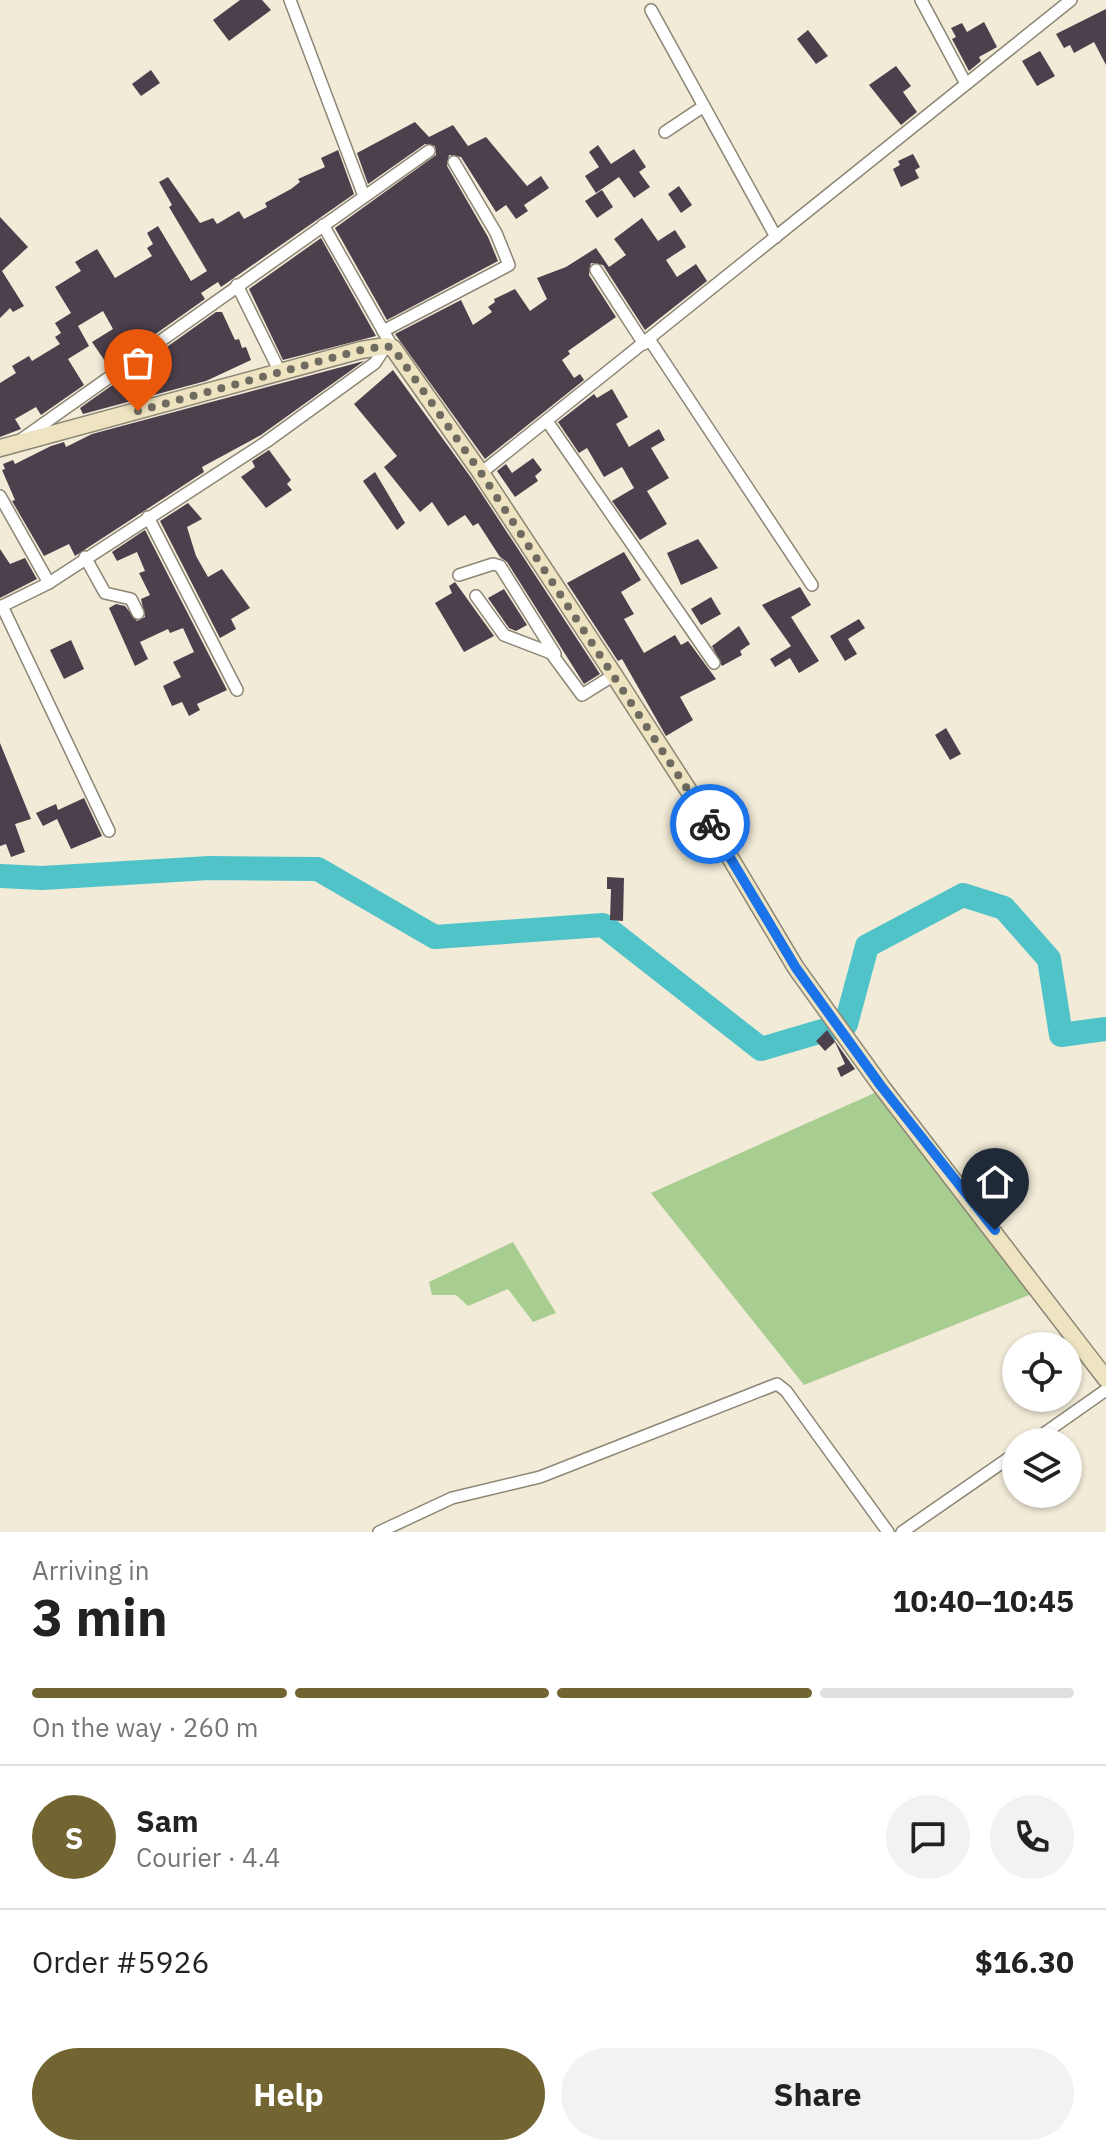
<!DOCTYPE html>
<html lang="en">
<head>
<meta charset="utf-8">
<style>
	body { margin:0; font-family:"IBM Plex Sans",sans-serif; background:#f2f2f2; color:#222; height:100vh; display:flex; flex-direction:column; font-size:30px; white-space:nowrap }
	* { box-sizing:border-box; margin:0 }
	p { font-size:26px; color:#767676 }
	.icon { flex:none; width:44px; height:44px; fill:none; stroke:currentColor; stroke-width:2; stroke-linecap:round; stroke-linejoin:round }
	.map { position:relative; height:1532px; overflow:hidden }
	.drawer { display:flex; flex-direction:column; background:#fff; flex:1 }
	.drawer>* { flex:none }
	.tools { position:absolute; left:1002px; top:1332px; display:grid; gap:16px }
	.tools a { display:grid; place-items:center; width:80px; height:80px; border-radius:50%; background:#fff; box-shadow:0 2px 6px #0004; font-size:40px }
	.pin { position:absolute; display:grid; place-items:center; width:68px; height:68px; color:#fff; margin:-82px -34px; border-radius:50% 50% 50% 0; rotate:-45deg; box-shadow:0 0 8px #0007 }
	.pin .icon { rotate:45deg }
	.courier { position:absolute; display:grid; place-items:center; width:80px; height:80px; margin:-40px; border:6px solid #1a73e8; border-radius:50%; background:#fff; color:#222; box-shadow:0 2px 10px #0007 }
	.head em { font-style:normal; font-weight:700 }
	.head div { display:flex; flex-direction:column-reverse }
	.head { display:flex; align-items:center; justify-content:space-between; height:136px; padding:0 32px }
	h1 { font-size:52px; font-weight:700; line-height:60px }
	.bar { display:grid; grid-template-columns:repeat(4,1fr); gap:12px 8px; align-content:center; height:96px; padding:0 32px }
	.bar i { height:10px; border-radius:6px; background:#e0e0e0 }
	.bar .on { background:#736532 }
	.bar p { grid-column:span 4 }
	.line { display:flex; align-items:center; gap:20px; padding:0 32px; border-top:2px solid #e0e0e0 }
	.line div { flex:1 }
	.round { display:grid; place-items:center; flex:none; width:84px; height:84px; border-radius:42px; background:#f2f2f2 }
	.cta { display:flex; gap:16px; margin-top:auto; padding:16px 32px }
	.cta a { flex:1; height:92px; border-radius:48px; background:#736532; color:#fff; font-size:32px; font-weight:700; line-height:92px; text-align:center }
	.cta a+a { background:#f2f2f2; color:#222 }
	.map>svg:first-child { display:block }
</style>
</head>
<body>
<div class="map">
<svg width="1106" height="1532" viewBox="0 0 1106 1532">
	<rect width="100%" height="100%" fill="#f2ebd8"/>
	<g fill="#a8cd90">
		<path d="M879 1091 1034 1293 804 1385 651 1193Z"/>
		<path d="M513 1242 556 1313 533 1322 508 1289 468 1306 456 1295H432L429 1282Z"/>
	</g>
	<g fill="none" stroke-linecap="round" stroke-linejoin="round">
		<path stroke="#4fc3c8" stroke-width="24" d="M0 876 42 878 209 868 318 869 435 937 603 925 761 1049 846 1024 867 946 963 895 1004 908 1049 959 1061 1035 1106 1029"/>
	</g>
	<g fill="#4c404d">
		<path d="M240 0H262L271 10 229 41 213 20Z"/>
		<path d="M1106 9V65L1094 42 1074 53 1070 45 1064 48 1056 34Z"/>
		<path d="M984 22 997 47 979 57 981 61 969 71 952 39 956 37 951 28 962 23 967 32Z"/>
		<path d="M808 30 828 56 816 64 797 39Z"/>
		<path d="M1040 51 1055 76 1037 86 1022 61Z"/>
		<path d="M896 66 911 86 903 92 917 112 901 125 869 85Z"/>
		<path d="M151 70 160 83 141 96 132 84Z"/>
		<path d="M415 122 429 137 453 125 468 146 486 137 527 186 541 176 549 188 524 205 528 211 516 219 506 205 496 212 461 157 449 155 447 166 488 237 498 261 387 320 335 228 436 155 435 146 425 144 368 184 357 153Z"/>
		<path d="M598 145 611 164 634 149 646 167 639 172 650 187 634 198 619 177 596 193 585 176 599 167 589 152Z"/>
		<path d="M338 150 354 194 221 287 218 282 201 293 205 299 109 367 92 342 113 329 103 311 78 326 89 346 68 359 84 385 41 415 36 407 15 419 21 429 0 437V383L16 373 12 366 29 356 32 361 60 344 55 337 61 333 55 323 71 313 55 287 81 271 75 262 97 249 115 278 152 256 147 248 153 244 147 233 158 226 191 281 207 271 169 207 172 205 159 182 168 177 200 223 213 218 217 224 239 211 244 219 267 207 265 203 291 189 300 182 298 179 325 167 321 158Z"/>
		<path d="M913 154 920 167 915 170 919 178 901 187 893 169 900 165 898 161Z"/>
		<path d="M679 186 692 205 681 213 668 194Z"/>
		<path d="M602 190 613 207 597 218 585 201Z"/>
		<path d="M0 217 28 247 2 271 24 306 13 312 10 308 0 318Z"/>
		<path d="M642 218 658 241 675 230 686 247 666 260 677 277 696 264 707 281 645 330 603 265 591 263 589 275 616 317 568 351 570 354 562 360 574 378 580 374 584 380 485 459 395 334 461 300 473 325 492 312 488 307 495 302 494 299 515 289 530 311 547 299 537 278 566 267 596 248 609 267 626 255 614 239Z"/>
		<path d="M321 238 376 336 283 360 249 289Z"/>
		<path d="M216 312H222L235 340 239 339 242 348 246 347 251 360 206 381 83 414 80 408 135 369 137 372 168 358 164 349Z"/>
		<path d="M364 361 261 435 202 467 204 472 75 556 69 544 44 556 12 501 15 500 2 470 5 469 3 464 13 460 15 464 51 446 64 442 66 447 92 434Z"/>
		<path d="M393 370 472 479 600 674 584 684 507 562 500 557 478 523 473 526 465 515 448 526 432 502 420 512 384 467 397 456 354 404Z"/>
		<path d="M612 389 628 417 616 424 629 447 659 429 665 440 651 448 669 478 647 491 667 524 640 540 612 501 634 488 622 467 604 477 587 448 579 453 558 422 594 394 597 398Z"/>
		<path d="M269 450 291 480 287 484 292 490 266 508 241 477 255 467 252 461Z"/>
		<path d="M533 458 542 470 535 476 538 481 515 497 497 471 506 464 512 473Z"/>
		<path d="M375 472 405 523 397 530 363 481Z"/>
		<path d="M188 503 202 519 187 527 196 556 208 577 222 569 250 608 231 619 236 629 220 638 160 521Z"/>
		<path d="M145 530 227 690 197 704 200 710 189 716 182 702 172 706 163 686 181 677 173 662 194 652 183 628 170 633 168 629 140 642 148 659 135 666 109 608 116 604 125 606 137 621 145 617 141 599 150 595 139 573 145 571 137 552 117 561 112 552Z"/>
		<path d="M698 539 718 568 681 585 667 553Z"/>
		<path d="M0 549 10 564 25 558 37 579 0 598Z"/>
		<path d="M624 552 641 580 621 592 634 614 624 619 644 653 675 635 681 645 688 641 716 679 680 697 693 720 666 736 622 659 618 661 567 583Z"/>
		<path d="M455 582 494 636 464 652 435 603 452 593 449 586Z"/>
		<path d="M800 587 811 605 791 617 819 661 799 673 790 658 775 667 770 659 791 646 762 605Z"/>
		<path d="M504 589 527 625 516 631 509 628 488 598Z"/>
		<path d="M711 597 721 614 701 625 691 609Z"/>
		<path d="M859 619 865 628 848 639 857 654 845 661 830 636Z"/>
		<path d="M739 626 750 644 740 651 742 655 722 666 712 646Z"/>
		<path d="M71 640 84 669 64 679 50 650Z"/>
		<path d="M946 728 961 754 950 760 935 735Z"/>
		<path d="M0 743 31 819 15 824 25 852 11 857 6 844 0 846Z"/>
		<path d="M84 798 102 836 71 849 57 819 43 826 36 813 56 804 58 810Z"/>
		<path d="M607 877 624 878 623 921 610 920 611 889H607Z"/>
		<path d="M827 1030 855 1069 841 1077 837 1068 845 1064 835 1042 825 1051 816 1041Z"/>
	</g>
	<g fill="none" stroke-linecap="round" stroke-linejoin="round">
		<defs>
			<g id="street">
				<path d="M290 0 364 196"/>
				<path d="M921 0 966 84"/>
				<path d="M651 10 776 237"/>
				<path d="M665 132 704 106"/>
				<path d="M323 225 393 348"/>
				<path d="M596 270 644 344"/>
				<path d="M237 285 280 372"/>
				<path d="M383 331 509 265 496 233 454 162"/>
				<path d="M649 339 812 585"/>
				<path d="M547 421 714 663"/>
				<path d="M22 439 429 151"/>
				<path d="M481 473 1071 0"/>
				<path d="M0 496 49 583"/>
				<path d="M148 517 237 690"/>
				<path d="M85 557 105 593 131 599 138 613"/>
				<path d="M459 575 493 564 500 566 555 654"/>
				<path d="M476 596 504 635 551 653 582 695 614 675"/>
				<path d="M2 606 109 831"/>
				<path d="M0 607 49 583 266 442 375 363 386 346"/>
				<path d="M1032 1442 1106 1390"/>
				<path d="M379 1532 452 1498 540 1477 777 1384 786 1391 888 1532"/>
				<path d="M902 1532 1016 1453"/>
			</g>
			<path id="secondary" d="M0 448 361 350 386 346 393 348 481 473 614 675 707 819 796 968 881 1086 1106 1379"/>
		</defs>
		<use href="#street" stroke="#8c8675" stroke-width="14"/>
		<use href="#secondary" stroke="#8c8675" stroke-width="19"/>
		<use href="#street" stroke="#fff" stroke-width="11"/>
		<use href="#secondary" stroke="#eee4c1" stroke-width="16"/>
	</g>
	<g fill="none" stroke-linecap="round" stroke-linejoin="round">
		<path stroke="#6f6b60" stroke-width="8" stroke-dasharray="0 14.4" d="M138 411 361 350 386 346 393 348 481 473 710 824"/>
		<path stroke="#1a73e8" stroke-width="10" d="M710 824 796 968 881 1086 995 1230"/>
	</g>
</svg>
<div class="tools">
<a><svg class="icon" aria-label="locate" viewBox="0 0 24 24"><circle cx="12" cy="12" r="6"/><path d="M12 2v4M12 18v4M2 12h4M18 12h4"/></svg></a>
<a><svg class="icon" aria-label="layers" viewBox="0 0 24 24"><path d="M12 4l9 5-9 5-9-5zM3 14l9 5 9-5"/></svg></a>
</div>
<div class="pin" style="left:138px;top:411px;background:#ea580c"><svg class="icon" aria-label="bag" viewBox="0 0 24 24"><path d="M5 8h14l-1 12H6zM9 8a3 3 0 0 1 6 0"/></svg></div>
<div class="pin" style="left:995px;top:1230px;background:#1f2937"><svg class="icon" aria-label="home" viewBox="0 0 24 24"><path d="M3 11l9-7 9 7M6 9v11h12V9"/></svg></div>
<div class="courier" style="left:710px;top:824px"><svg class="icon" aria-label="bike" viewBox="0 0 24 24"><circle cx="6" cy="16" r="4"/><circle cx="18" cy="16" r="4"/><path d="M6 16l4-8h5l3 8M10 8l3 8H6M13 5h3"/></svg></div>
</div>
<section class="drawer">
<div class="head"><div><h1>3 min</h1><p>Arriving in</p></div><em>10:40–10:45</em></div>
<div class="bar"><i class="on"></i><i class="on"></i><i class="on"></i><i></i><p>On the way · 260 m</p></div>
<div class="line" style="height:144px"><b class="round" style="background:#736532;color:#fff">S</b><div><b>Sam</b><p>Courier · 4.4</p></div><a class="round"><svg class="icon" aria-label="chat" viewBox="0 0 24 24"><path d="M4 5h16v11H9l-5 4z"/></svg></a><a class="round"><svg class="icon" aria-label="phone" viewBox="0 0 24 24"><path d="M5 4h4l2 5-3 2q2 4 5 5l2-3 5 2v4C11 20 4 13 5 4z"/></svg></a></div>
<div class="line" style="height:104px"><div>Order #5926</div><b>$16.30</b></div>
<div class="cta"><a>Help</a><a>Share</a></div>
</section>
</body>
</html>
